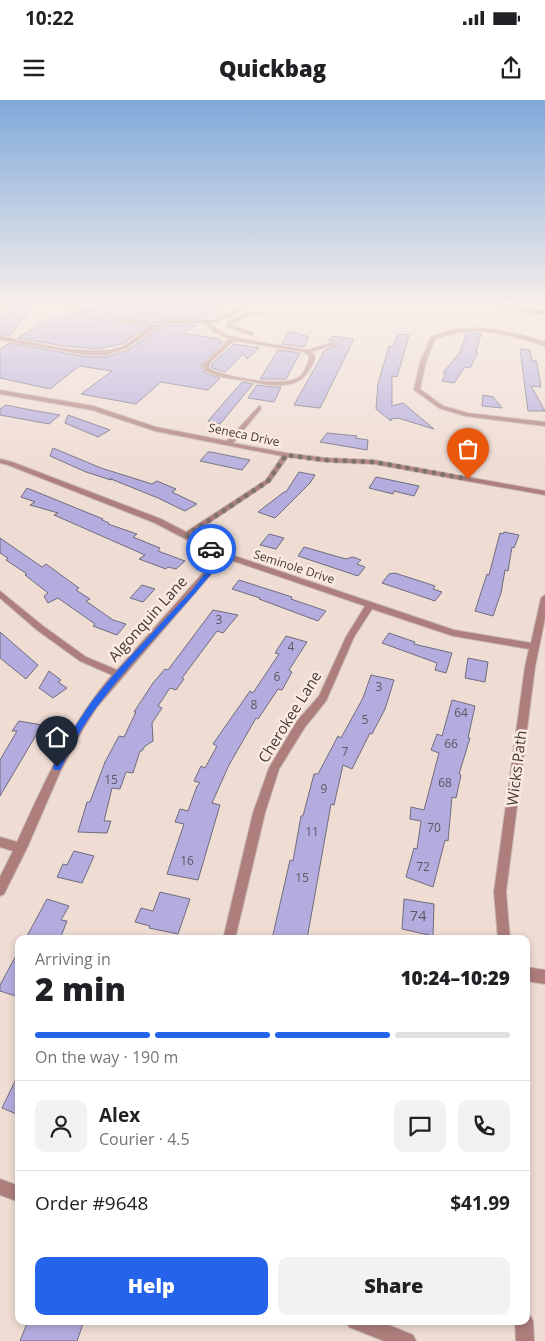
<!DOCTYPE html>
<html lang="en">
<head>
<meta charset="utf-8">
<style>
	body { margin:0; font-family:"Open Sans",sans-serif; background:#f2f2f2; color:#202124; height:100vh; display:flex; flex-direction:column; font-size:19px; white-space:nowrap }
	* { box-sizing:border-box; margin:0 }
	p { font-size:16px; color:#757577 }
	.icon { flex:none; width:28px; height:28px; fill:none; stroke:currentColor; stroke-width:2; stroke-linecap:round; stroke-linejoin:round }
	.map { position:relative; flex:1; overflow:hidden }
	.drawer { position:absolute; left:15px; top:835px; width:515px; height:390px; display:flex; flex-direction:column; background:#fff; border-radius:10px; box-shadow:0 2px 8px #0003 }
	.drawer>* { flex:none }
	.pin { position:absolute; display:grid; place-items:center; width:42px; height:42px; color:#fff; margin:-51px -21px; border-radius:50% 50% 50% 0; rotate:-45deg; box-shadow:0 0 5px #0007 }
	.pin .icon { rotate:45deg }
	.courier { position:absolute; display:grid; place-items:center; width:50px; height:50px; margin:-25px; border:4px solid #2563eb; border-radius:50%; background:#fff; color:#222; box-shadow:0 1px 6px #0007 }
	.headline em { font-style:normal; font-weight:800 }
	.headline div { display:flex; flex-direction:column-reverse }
	.headline { display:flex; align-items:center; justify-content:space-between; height:85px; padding:0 20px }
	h1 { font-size:32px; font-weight:800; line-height:38px }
	.bar { display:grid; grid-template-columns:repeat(4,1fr); gap:8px 5px; align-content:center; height:60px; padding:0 20px }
	.bar i { height:6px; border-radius:4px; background:#e0e0e0 }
	.bar .selected { background:#2563eb }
	.bar p { grid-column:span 4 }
	.line { display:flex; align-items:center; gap:12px; padding:0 20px; border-top:1px solid #e0e0e0 }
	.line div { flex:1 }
	.round { display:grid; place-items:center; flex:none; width:52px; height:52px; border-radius:10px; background:#f2f2f2 }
	.primary-button { display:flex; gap:10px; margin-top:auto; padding:10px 20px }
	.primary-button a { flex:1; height:58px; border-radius:10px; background:#2563eb; color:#fff; font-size:20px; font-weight:800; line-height:58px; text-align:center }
	.primary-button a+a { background:#f2f2f2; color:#202124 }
	.status { display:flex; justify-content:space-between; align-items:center; height:35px; padding:0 25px; background:#fff; direction:ltr }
	.status svg { height:14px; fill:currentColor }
	header { display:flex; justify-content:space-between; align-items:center; height:65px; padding:0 20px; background:#fff; font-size:22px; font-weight:800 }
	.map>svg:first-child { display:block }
</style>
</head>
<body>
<div class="status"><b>10:22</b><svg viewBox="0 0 49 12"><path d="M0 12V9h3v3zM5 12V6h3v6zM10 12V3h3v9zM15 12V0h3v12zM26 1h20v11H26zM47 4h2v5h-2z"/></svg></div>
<header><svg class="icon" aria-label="menu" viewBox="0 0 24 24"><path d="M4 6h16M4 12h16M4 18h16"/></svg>Quickbag<svg class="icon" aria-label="share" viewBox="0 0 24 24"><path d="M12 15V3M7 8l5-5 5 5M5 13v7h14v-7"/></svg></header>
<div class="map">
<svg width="545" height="1241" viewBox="0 0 545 1241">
	<rect width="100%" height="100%" fill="#efdcd3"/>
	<g fill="#b4acde" stroke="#6f6d7d">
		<path d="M11 206H28L24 210H30L9 236 0 234V218Z"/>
		<path d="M87 206H204L220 209 206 218 171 219 153 223 80 210Z"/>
		<path d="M73 215 135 225 145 228 122 244 97 249 64 246 18 238 51 217 66 219Z"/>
		<path d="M171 225H196L183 233 220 239 218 241 223 242 201 265 205 273 220 278 208 290 161 282 136 304 81 294 112 271 79 266 50 289 0 278V249L9 243 88 257H106L128 250 156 230Z"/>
		<path d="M289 232 297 233 309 237 304 247 282 244Z"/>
		<path d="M398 234 409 235 397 277 392 276V306L403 303 434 329 398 318 391 319V321L376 309 378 284 389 246 392 247Z"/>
		<path d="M466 234H481L476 252H478L470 268 465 267 454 283 442 281 446 273H443L460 252Z"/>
		<path d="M332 236 353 239V241L320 308 294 305 325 250 338 245 334 240 329 241Z"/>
		<path d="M234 244 259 248 247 259 243 254 225 272 212 268V264Z"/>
		<path d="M520 249 530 250 532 261H536L537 264 541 287 531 286 545 311H528Z"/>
		<path d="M278 250 300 253 286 279H260Z"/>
		<path d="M242 282 253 284 220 324 208 321Z"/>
		<path d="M257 285 273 287H281L274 302 248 298Z"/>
		<path d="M483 295 493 297 502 308 482 306Z"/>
		<path d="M6 305 31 310 60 315 49 324 0 315V309Z"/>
		<path d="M68 315 110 330 98 337 65 323Z"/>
		<path d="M327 333 357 336 355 338 368 340 367 350 320 342Z"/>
		<path d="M53 348 101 368 152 384 157 381 176 389 172 392 197 404 185 411 158 398 111 379 112 378 111 380 86 372 50 356Z"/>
		<path d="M208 352H211L250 360 242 370 200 361Z"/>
		<path d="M299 372 315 375 310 383 275 418 258 412 284 392H286Z"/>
		<path d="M376 377 419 386 414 396 394 391 393 394 369 388Z"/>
		<path d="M27 388 103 419 102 420 109 423 108 424 137 434 133 437 160 448 158 451 185 461 176 469 168 467 166 469 139 459 145 455 54 415 58 413 30 405 35 402 21 397Z"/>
		<path d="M504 432 519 435 514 448 512 447 508 471 505 470 501 493 493 516 475 511 487 474 489 475 500 433 503 434Z"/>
		<path d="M269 434 284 438 276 449 260 445Z"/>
		<path d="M0 438 42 467 46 464 79 488 76 490 90 499 86 501 113 520 126 524 117 535 93 526 95 524 58 498 48 503 44 496 48 493 25 475 27 474 6 460 8 458 0 453Z"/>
		<path d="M304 447 346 459 353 457 361 460 357 464 365 467 358 476 298 456Z"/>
		<path d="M395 473 435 486 433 489 442 492 435 501 382 483 389 474Z"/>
		<path d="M239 480 292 497 291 499 326 511 318 521 259 499 260 498 232 489Z"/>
		<path d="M142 485 155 489 143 502 130 498Z"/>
		<path d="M213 510 238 515 223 533 217 531 182 578 184 579 176 590 170 588 158 606 162 608 152 623 153 641 145 646 142 651H140L133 673 126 672 120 689 112 688 104 721H111L107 733 78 732 87 702H90L105 662 119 636 124 637 136 612H134L153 583 165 569 168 570Z"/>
		<path d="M0 532 38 565 26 579 0 558Z"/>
		<path d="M389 533 415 542 414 544 452 553 446 573 435 570 437 563 382 543Z"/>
		<path d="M286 536 307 542 289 570 292 572 282 590 278 589 258 619 256 618 229 665 212 703 220 705 198 780 167 774 184 724 175 722 180 709 188 711 197 686 200 683 194 681 201 666 205 668 217 646 213 644 250 591 253 593 279 554 275 553Z"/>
		<path d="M468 558 488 562 485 582 465 578Z"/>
		<path d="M49 571 61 580 58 582 67 588 53 598 39 588Z"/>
		<path d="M371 575 394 580 385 609 372 634 370 633 352 669 343 665 334 705 331 704 307 839H272L290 760 293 761 301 716H303L314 674H318L338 636 341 638 363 598Z"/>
		<path d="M452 600 475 606 468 638H470L459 674 461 675 456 698 452 697 448 741 445 740 433 787 406 777 414 748 417 749 421 721 410 719 411 707 424 710 439 653 431 650 437 634 442 636Z"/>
		<path d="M19 621 42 625 0 696V660L17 631H12Z"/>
		<path d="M74 751 94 756 82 783 57 777 63 764 67 765Z"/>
		<path d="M160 792 190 799 178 834 149 828 150 826 135 822 141 808 153 811Z"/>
		<path d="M47 799 69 806 61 820 67 821 60 839H37L27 836Z"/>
		<path d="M404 799 434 804 433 836 402 829Z"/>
		<path d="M19 850V897L0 891V885Z"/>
		<path d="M19 973V1015L2 1008Z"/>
		<path d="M28 1221H84L77 1241H20Z"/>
	</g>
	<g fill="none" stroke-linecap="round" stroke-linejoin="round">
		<defs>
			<path id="lane" d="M252 234 229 226V223L247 215 260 213"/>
			<g id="street">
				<path d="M243 206H249L217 222 209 223 218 230 229 236 253 241 308 250 333 242 336 244 311 252 315 256C315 262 312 265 309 270 297 292 269 285 248 281 233 279 219 278 206 271L203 265 227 241 231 239 214 232 205 223H171L155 228 127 248 106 255H88L0 240V236C31 242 97 259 123 246 132 241 141 233 149 227L135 223 67 212 65 210 136 221 153 225 171 221 214 220ZM236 241 304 252 309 256C309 262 304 274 299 277 284 288 226 277 210 269L209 265 210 263 231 243Z"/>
				<path d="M481 228C503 230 524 235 545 242V246C506 234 475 224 435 239L426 262 420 289 443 306 468 313 545 322V326L465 316 439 308 414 290 420 262 431 237 456 229Z"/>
				<path d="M0 290 93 306 156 327 227 341 259 306 261 307V309L233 343 286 353 326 358 374 360 545 391V395L374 364 326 362 288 357 270 382 191 435 226 453 454 530 531 543 541 498 545 495V518L535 567 506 792 510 839H498L494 792 525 567 529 549 453 536 372 509 354 537 326 601 305 627 279 669 265 713 235 839H223L253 713 269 668 297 621 319 596 346 537 365 506 225 458 97 607 83 629 60 672 27 748 4 794 0 796V777L13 751 0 747V737L17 742C44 683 70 624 112 575L80 561 37 530 0 498V491L43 526 86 557 117 570 218 456 155 423 8 365 0 363V359L12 362 161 419 186 432 266 380 282 356 155 331 92 310 0 294Z"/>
				<path d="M526 867 545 870V884L526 881Z"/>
				<path d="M0 1079 19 1086V1102L0 1095Z"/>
				<path d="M526 1213 530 1215 533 1221 534 1241H516L515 1221H526Z"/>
				<path d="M346 1221H379L413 1235 416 1241H384L349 1227Z"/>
			</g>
			<path id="primary" d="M494 206H509L545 211V215Z"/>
		</defs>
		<use href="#lane" stroke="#c9b9b1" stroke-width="4.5"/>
		<use href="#street" stroke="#c9b9b1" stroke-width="2"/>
		<use href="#primary" stroke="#c9b9b1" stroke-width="3"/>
		<use href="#lane" stroke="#ad7e7c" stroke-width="3"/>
		<use href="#street" fill="#ad7e7c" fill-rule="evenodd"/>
		<use href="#primary" fill="#79292c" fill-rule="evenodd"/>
	</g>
	<linearGradient id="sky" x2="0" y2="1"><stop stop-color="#7fa9da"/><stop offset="0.54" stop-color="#f8efeb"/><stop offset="1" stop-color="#f8efeb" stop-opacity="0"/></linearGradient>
	<rect width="545" height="380" fill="url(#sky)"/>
	<path fill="#2563eb" d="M209 447H213L226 455C187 507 138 552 99 604 83 624 72 647 60 670H54L53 667 72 631 92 601 116 572 192 490 219 455 209 450Z"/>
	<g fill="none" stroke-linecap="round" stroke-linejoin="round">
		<path stroke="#7f736e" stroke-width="5" stroke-dasharray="0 9" d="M211 449 187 435 268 381 286 355 326 360 374 362 468 379"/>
	</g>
	<g text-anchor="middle" stroke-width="5" stroke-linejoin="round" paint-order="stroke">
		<g font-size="12" fill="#433b38" stroke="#fce9e0">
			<text transform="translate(244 335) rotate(12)" y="4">Seneca Drive</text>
			<text transform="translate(294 467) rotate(18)" y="4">Seminole Drive</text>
		</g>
		<g font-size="12" fill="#5f5762">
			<text x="219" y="524">3</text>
			<text x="291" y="551">4</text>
			<text x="277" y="581">6</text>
			<text x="379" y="591">3</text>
			<text x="254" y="609">8</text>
			<text x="461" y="617">64</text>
			<text x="365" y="624">5</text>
			<text x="451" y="648">66</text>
			<text x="345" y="656">7</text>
			<text x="111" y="684">15</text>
			<text x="445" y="687">68</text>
			<text x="324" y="693">9</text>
			<text x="434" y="732">70</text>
			<text x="312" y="736">11</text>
			<text x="187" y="765">16</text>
			<text x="423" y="771">72</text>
			<text x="302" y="782">15</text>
		</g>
		<g font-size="15" fill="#433b38" stroke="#fce9e0">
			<text transform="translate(148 519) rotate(-48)" y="5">Algonquin Lane</text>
			<text transform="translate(290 617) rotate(-58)" y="5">Cherokee Lane</text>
			<text transform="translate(517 668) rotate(-83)" y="5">Wicks Path</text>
		</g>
		<g font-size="15" fill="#5f5762">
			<text x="418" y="821">74</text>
		</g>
	</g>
</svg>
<div class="pin" style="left:468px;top:379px;background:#ea580c"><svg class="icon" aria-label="bag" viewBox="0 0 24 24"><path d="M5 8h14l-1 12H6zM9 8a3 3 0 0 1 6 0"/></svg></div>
<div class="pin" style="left:57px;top:667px;background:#1f2937"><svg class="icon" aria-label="home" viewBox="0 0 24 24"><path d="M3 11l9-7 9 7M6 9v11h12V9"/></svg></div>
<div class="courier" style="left:211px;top:449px"><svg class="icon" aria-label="car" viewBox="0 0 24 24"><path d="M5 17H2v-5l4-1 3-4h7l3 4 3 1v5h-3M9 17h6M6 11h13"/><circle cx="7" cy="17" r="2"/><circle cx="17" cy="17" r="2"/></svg></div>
<section class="drawer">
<div class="headline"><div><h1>2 min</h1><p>Arriving in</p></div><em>10:24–10:29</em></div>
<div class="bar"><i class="selected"></i><i class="selected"></i><i class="selected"></i><i></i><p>On the way · 190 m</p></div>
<div class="line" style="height:90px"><a class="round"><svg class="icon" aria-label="person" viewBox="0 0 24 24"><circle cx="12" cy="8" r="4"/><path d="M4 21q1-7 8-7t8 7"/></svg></a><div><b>Alex</b><p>Courier · 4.5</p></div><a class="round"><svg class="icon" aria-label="chat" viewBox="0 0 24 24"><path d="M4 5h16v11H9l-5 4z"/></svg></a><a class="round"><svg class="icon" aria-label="phone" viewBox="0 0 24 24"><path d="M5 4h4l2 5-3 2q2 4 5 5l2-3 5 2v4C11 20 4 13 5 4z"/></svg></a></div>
<div class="line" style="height:65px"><div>Order #9648</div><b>$41.99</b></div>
<div class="primary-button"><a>Help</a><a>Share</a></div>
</section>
</div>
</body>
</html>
